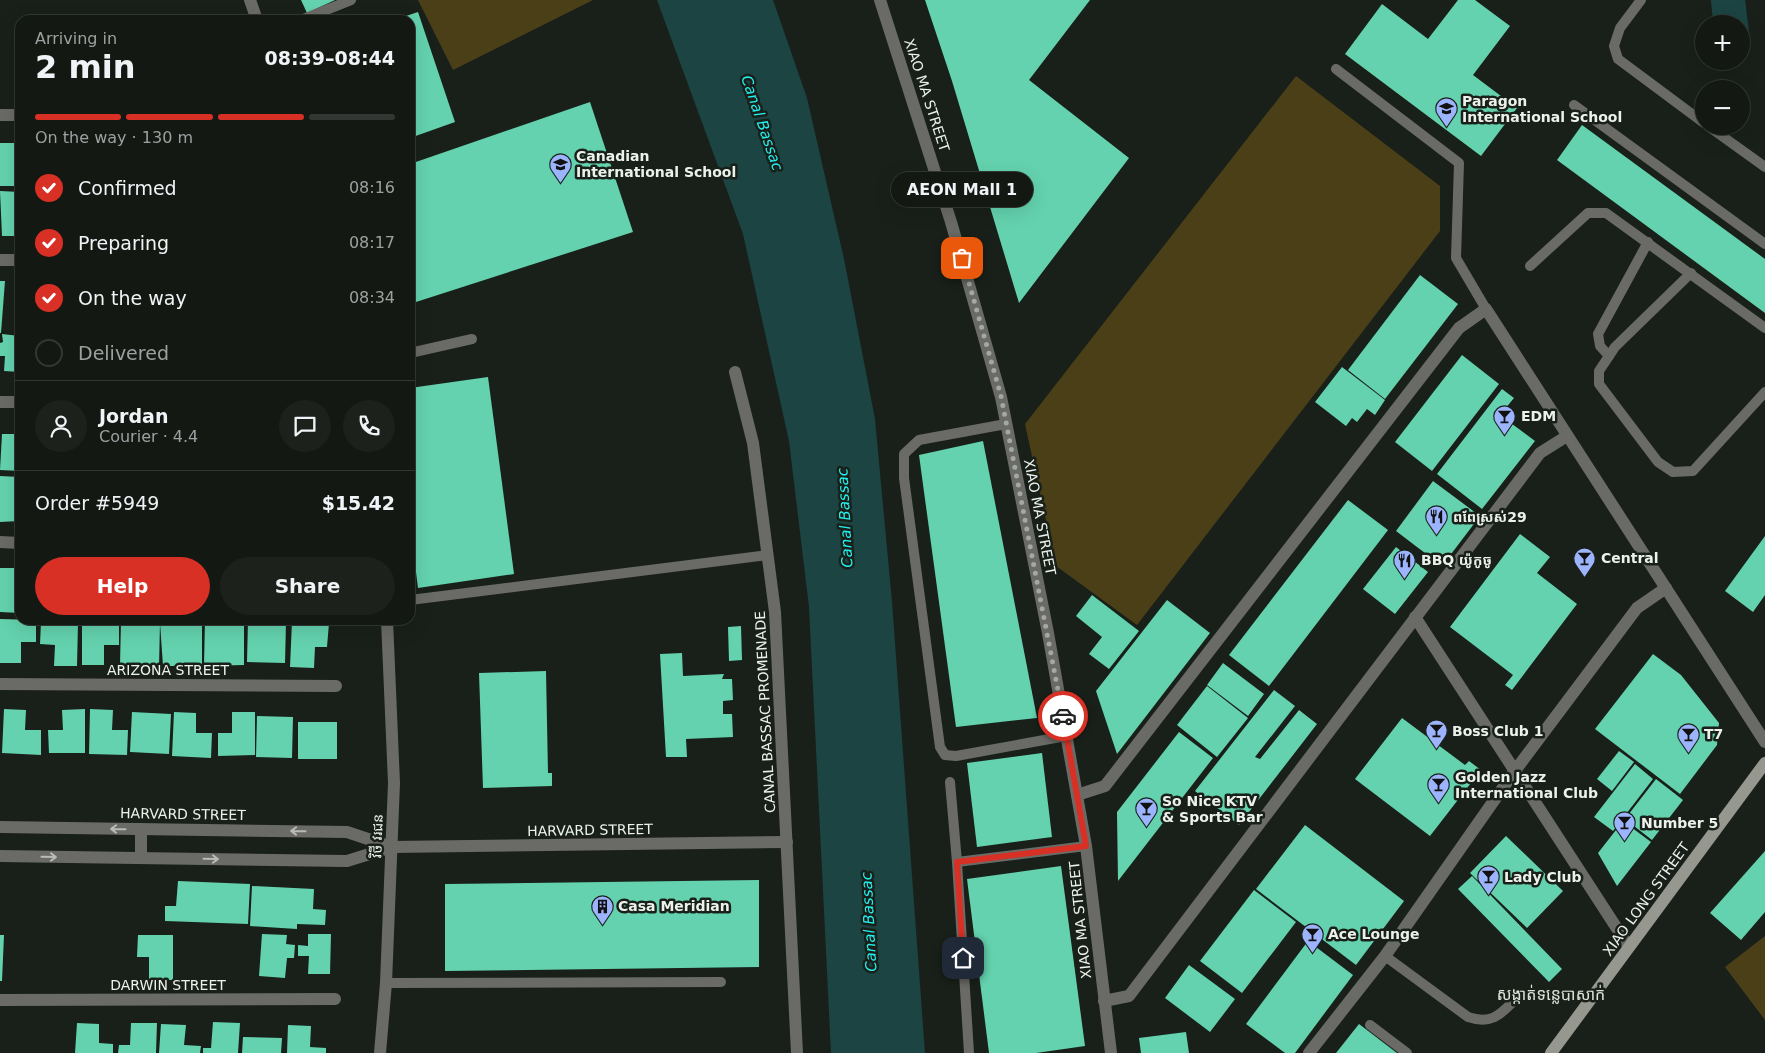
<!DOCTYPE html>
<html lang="en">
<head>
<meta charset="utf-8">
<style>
	body { margin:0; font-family:"DejaVu Sans","Noto Sans Khmer",sans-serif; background:#1c211c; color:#f1f3f6; height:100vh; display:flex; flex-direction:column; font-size:19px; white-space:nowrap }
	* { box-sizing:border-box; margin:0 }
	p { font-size:16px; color:#9da0a0 }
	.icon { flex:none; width:28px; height:28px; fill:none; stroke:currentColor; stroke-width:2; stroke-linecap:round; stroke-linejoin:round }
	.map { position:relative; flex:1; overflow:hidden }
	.details { position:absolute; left:15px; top:15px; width:400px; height:610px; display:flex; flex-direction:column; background:#131813; border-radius:15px; box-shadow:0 5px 20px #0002,0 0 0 1px #323733 }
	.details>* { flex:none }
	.tools { position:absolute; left:1695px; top:15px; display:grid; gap:10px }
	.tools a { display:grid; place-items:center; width:55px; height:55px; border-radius:50%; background:#131813; box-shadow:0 5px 20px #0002,0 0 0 1px #323733; font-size:25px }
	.pin { position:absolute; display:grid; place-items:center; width:42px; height:42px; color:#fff; margin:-21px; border-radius:10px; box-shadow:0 2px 8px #0006 }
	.courier { position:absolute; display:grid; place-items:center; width:50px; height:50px; margin:-25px; border:4px solid #d93025; border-radius:50%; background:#fff; color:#222; box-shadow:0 1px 6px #0007 }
	.bubble { position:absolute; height:35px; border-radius:18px; background:#131813; box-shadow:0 5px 20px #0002,0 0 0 1px #323733; font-size:16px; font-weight:600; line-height:35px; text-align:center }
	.overview em { font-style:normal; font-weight:600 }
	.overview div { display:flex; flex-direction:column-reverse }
	.overview { display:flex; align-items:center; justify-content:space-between; height:85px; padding:0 20px }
	h1 { font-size:32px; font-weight:600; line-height:38px }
	.bar { display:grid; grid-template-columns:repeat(4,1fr); gap:8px 5px; align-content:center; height:60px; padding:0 20px }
	.bar i { height:6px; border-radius:4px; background:#323733 }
	.bar .current { background:#d93025 }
	.bar p { grid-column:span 4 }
	.line { display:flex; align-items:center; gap:12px; padding:0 20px; border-top:1px solid #323733 }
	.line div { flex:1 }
	.round { display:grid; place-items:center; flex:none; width:52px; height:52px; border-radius:26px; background:#1c211c }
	ol { padding:0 20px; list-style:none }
	li { display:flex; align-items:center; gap:15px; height:55px }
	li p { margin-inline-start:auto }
	li .icon { padding:5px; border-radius:50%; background:#d93025; color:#fff; stroke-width:4 }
	li:last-child { color:#9da0a0 }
	li i { width:28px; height:28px; border:2px solid #323733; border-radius:50% }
	.cta { display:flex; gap:10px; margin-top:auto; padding:10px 20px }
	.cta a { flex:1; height:58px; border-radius:30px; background:#d93025; color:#fff; font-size:20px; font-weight:600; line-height:58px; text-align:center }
	.cta a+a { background:#1c211c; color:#f1f3f6 }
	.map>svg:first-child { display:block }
</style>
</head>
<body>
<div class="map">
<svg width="1765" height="1053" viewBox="0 0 1765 1053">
	<rect width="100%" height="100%" fill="#192019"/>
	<g fill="#4a3f17">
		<path d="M418 0H593L453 70Z"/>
		<path d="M1296 76 1440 186V231L1137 625 1056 566 1025 424Z"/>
		<path d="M1765 936V1020L1725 967Z"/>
	</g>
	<g fill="#1b4443">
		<path d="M657 0H773L807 98 844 259 875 419 892 602 925 1053H831L809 607 789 441 743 234Z"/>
		<path d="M1711 0H1745L1750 39 1741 41V24H1713Z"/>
	</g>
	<g fill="#64d2ae">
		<path d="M301 0H335L307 13Z"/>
		<path d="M925 0H1090L1029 80 1129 158 1019 303 952 81Z"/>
		<path d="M1458 0H1475L1510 26 1473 75 1517 108 1481 156 1345 54 1382 4 1428 39Z"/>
		<path d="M418 12 455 122 410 138V20H394Z"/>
		<path d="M590 102 633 232 416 302 410 285V164Z"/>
		<path d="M1582 125 1765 259V313L1557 160Z"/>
		<path d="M0 143H20L18 186H0Z"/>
		<path d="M0 191 20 192V236H2Z"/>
		<path d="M1420 275 1458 304 1385 399 1348 370Z"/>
		<path d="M0 281H5L1 333H0Z"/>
		<path d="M2 334 20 336V372L4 371 5 356H0V343L3 342Z"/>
		<path d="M1462 355 1499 384 1432 471 1395 442Z"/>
		<path d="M1342 367 1385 400 1375 415 1367 409 1357 422 1352 418 1346 426 1315 402Z"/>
		<path d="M488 377 514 574 418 588 410 525V388Z"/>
		<path d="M1502 389 1514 398 1500 415 1535 441 1482 509 1437 474Z"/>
		<path d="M2 434H20V471L0 470Z"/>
		<path d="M983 441 1037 718 956 727 919 455Z"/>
		<path d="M0 476 20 477V521L0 522Z"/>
		<path d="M1433 481 1480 516 1442 566 1396 531Z"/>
		<path d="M1348 500 1388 530 1269 686 1229 655Z"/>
		<path d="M1520 534 1550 557 1537 573 1577 604 1512 690 1505 685 1513 675 1450 627Z"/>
		<path d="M1765 536V595L1753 612 1725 591Z"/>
		<path d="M1396 547 1428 572 1395 614 1363 589Z"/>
		<path d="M0 568H18L20 613 0 612Z"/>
		<path d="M1092 595 1139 631 1109 669 1089 654 1102 637 1076 616Z"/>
		<path d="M1167 600 1210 633 1117 754 1096 691Z"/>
		<path d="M0 619 36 620V642H21V663H0Z"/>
		<path d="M121 620H202V666H163L160 623 159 667 120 666Z"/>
		<path d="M205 620H244V665L204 666Z"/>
		<path d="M82 621H119V645H104V665H82Z"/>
		<path d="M248 621 286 622 285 663 247 662Z"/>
		<path d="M292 621 329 623 327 647H315L314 668 290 667Z"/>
		<path d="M41 622 78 623 77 666H54L55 645 40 644Z"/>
		<path d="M741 626 742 660 729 661 728 627Z"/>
		<path d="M682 653 683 676 724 674 722 679H732L733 700 723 701V714H732L733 737 686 739 687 757H666L660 654Z"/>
		<path d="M1653 654 1681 675 1719 723 1717 745 1680 794 1595 729Z"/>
		<path d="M1223 663 1264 694 1248 716 1207 685Z"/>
		<path d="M546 671 548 773H552V786L483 788 479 673Z"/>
		<path d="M1207 686 1248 718 1217 757 1177 725Z"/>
		<path d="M1274 690 1295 706 1255 757 1260 759 1299 710 1317 724 1239 825 1195 791Z"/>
		<path d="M4 709 26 710 25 730H41V755L2 753Z"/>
		<path d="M85 709V753H49L48 730H63L62 710Z"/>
		<path d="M90 709 113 710 112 730H128L127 755 89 754Z"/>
		<path d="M132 712 171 714 169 754 130 752Z"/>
		<path d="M174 712 196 713V733H212L211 758 172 756Z"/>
		<path d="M232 712H255V755L218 756V733H232Z"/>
		<path d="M257 716 293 717 292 758 256 757Z"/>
		<path d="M1402 718 1465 765 1469 761 1481 770 1430 836 1355 779Z"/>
		<rect x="298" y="722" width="39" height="37"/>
		<path d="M1179 732 1213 758 1118 881 1117 812Z"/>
		<path d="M1619 751 1634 762 1612 791 1597 779Z"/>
		<path d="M1042 753 1052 837 977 847 967 763Z"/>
		<path d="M1635 764 1653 779 1613 831 1594 817Z"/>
		<path d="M1656 779 1683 800 1652 840 1625 819Z"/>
		<path d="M1623 821 1651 842 1617 886 1598 853Z"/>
		<path d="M1305 825 1404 901 1356 965 1256 889Z"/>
		<path d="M1506 836 1563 891 1527 928 1470 873Z"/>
		<path d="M1765 851V912L1741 940 1710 913Z"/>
		<path d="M1061 866 1085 1046 1036 1053H989L967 879Z"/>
		<path d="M1472 876 1562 969 1549 982 1458 889Z"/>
		<path d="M759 880V967L445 971V884Z"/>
		<path d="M178 881 250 884 248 924 165 921V906H176Z"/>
		<path d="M252 886 314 889 313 909 326 910 325 925 297 924V929L250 926Z"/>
		<path d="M1254 890 1296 922 1242 993 1200 961Z"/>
		<path d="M262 934 287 935 286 944 295 945 294 958H287L285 978 259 976Z"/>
		<path d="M308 934H331L330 974H308L309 956H298V945L308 946Z"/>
		<path d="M0 935H4L2 981H0Z"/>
		<path d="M138 935H173V980H149V957H137Z"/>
		<path d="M1308 941 1353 975 1295 1053H1285L1246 1024Z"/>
		<path d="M1189 965 1235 999 1210 1032 1165 998Z"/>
		<path d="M213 1022 240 1023 238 1053H203V1048H211Z"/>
		<path d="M77 1023 99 1024V1043L113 1044V1053H75Z"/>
		<path d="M131 1023H157L156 1053H118L119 1045H130Z"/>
		<path d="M161 1024 186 1025 184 1045 201 1046 200 1053H159Z"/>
		<path d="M1359 1024 1397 1053H1336Z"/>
		<path d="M288 1025 311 1026 310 1047 326 1048V1053H287Z"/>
		<path d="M1186 1032 1189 1053H1141L1139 1038Z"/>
		<path d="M243 1037 282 1038 281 1053H242Z"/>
	</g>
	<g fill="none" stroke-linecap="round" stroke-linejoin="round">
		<g stroke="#6a6b66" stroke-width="10">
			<path d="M1641 0 1620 28 1614 46 1618 59 1704 123"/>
			<path d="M301 20 351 0"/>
			<path d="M1336 69 1459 163 1456 258 1486 309"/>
			<path d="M1574 105 1765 244"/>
			<path d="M1708 126 1765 167"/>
			<path d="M1530 266 1588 213H1606L1765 328"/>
			<path d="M1691 273 1615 347 1599 371V384L1658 462 1673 472 1693 471 1765 392"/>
			<path d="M410 353 472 339"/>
			<path d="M1609 356 1600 346 1598 334 1648 242"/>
			<path d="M1006 424 919 440 904 454V478L940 747 945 755 956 756 1066 736"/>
			<path d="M410 600 768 555"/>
			<path d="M950 782 957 862 969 1053"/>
			<path d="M957 862 1086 846"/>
			<path d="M1385 956 1468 1017C1495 1026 1503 1011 1521 994"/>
			<path d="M386 983 721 982"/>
			<path d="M1370 1025 1407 1053"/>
		</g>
		<path stroke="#6a6b66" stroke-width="12" d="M735 372 753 443 775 612 797 1053"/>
		<g stroke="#6a6b66" stroke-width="12">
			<path d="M0 115H20"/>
			<path d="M0 260H20"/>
			<path d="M0 402H20"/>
			<path d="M0 542 20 543"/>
			<path d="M1415 617 1629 947"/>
			<path d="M0 684 336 686"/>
			<path d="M1077 795 1105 786 1459 328 1486 309 1765 742"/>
			<path d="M0 827 347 832 392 847"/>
			<path d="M0 856 347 861 392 847 787 842"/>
			<path d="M141 858V829"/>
			<path d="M0 1000 335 999"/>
			<path d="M1104 1001 1129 996 1540 453 1567 436"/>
			<path d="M1309 1053 1385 956 1514 772 1637 608 1666 588"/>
		</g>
		<g stroke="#6a6b66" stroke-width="12">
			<path d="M250 0 257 20"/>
			<path d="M880 0 951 222 1001 397 1048 633 1086 846 1111 1053"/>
			<path d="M380 1053 386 983 394 783 387 620"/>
		</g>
		<path stroke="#969890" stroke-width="12" d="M1551 1053 1765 763"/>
	</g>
	<defs><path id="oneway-shaft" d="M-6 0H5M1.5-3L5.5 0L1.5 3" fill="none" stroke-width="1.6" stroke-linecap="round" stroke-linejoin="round" transform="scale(1.25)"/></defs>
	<g stroke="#b8bbb6">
		<use href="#oneway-shaft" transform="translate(118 829) rotate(-179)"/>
		<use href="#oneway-shaft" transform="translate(298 831) rotate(-179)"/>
		<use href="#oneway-shaft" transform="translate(49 857) rotate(1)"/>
		<use href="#oneway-shaft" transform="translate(211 859) rotate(1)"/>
	</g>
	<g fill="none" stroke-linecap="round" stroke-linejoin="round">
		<path stroke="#a2a8a2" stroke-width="5" stroke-dasharray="0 9" d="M962 258 1001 396 1063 716"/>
		<path stroke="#d93025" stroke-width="6" d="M963 958 957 862 1086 846 1063 716"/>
	</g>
	<defs>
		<symbol id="school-pin" viewBox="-11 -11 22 30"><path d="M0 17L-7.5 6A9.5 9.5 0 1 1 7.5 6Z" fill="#9cb4fd" stroke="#192019"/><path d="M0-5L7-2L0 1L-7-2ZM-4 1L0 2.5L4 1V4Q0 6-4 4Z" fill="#111"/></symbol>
		<symbol id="bar-pin" viewBox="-11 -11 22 30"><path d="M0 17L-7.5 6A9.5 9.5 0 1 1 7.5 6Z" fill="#9cb4fd" stroke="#192019"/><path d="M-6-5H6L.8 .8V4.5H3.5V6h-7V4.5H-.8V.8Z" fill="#111"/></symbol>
		<symbol id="restaurant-pin" viewBox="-11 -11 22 30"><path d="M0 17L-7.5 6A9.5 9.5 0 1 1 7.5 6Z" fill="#9cb4fd" stroke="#192019"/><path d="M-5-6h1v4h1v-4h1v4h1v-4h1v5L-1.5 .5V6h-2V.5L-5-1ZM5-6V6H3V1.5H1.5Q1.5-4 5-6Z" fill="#111"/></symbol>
		<symbol id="building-pin" viewBox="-11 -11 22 30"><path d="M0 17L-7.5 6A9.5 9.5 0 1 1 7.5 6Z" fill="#9cb4fd" stroke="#192019"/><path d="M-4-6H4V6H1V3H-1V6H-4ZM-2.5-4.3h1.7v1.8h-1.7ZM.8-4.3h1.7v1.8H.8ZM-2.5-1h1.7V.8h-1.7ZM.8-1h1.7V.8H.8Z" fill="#111"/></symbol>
	</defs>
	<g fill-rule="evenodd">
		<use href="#school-pin" x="1434" y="96" width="25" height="34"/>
		<use href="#school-pin" x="548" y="152" width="25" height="34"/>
		<use href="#bar-pin" x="1492" y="404" width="25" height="34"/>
		<use href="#restaurant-pin" x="1424" y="504" width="25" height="34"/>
		<use href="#bar-pin" x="1572" y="546" width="25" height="34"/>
		<use href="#restaurant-pin" x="1392" y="548" width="25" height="34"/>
		<use href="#bar-pin" x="1424" y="718" width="25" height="34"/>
		<use href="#bar-pin" x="1676" y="722" width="25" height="34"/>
		<use href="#bar-pin" x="1426" y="772" width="25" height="34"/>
		<use href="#bar-pin" x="1134" y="796" width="25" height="34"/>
		<use href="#bar-pin" x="1612" y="810" width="25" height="34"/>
		<use href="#bar-pin" x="1476" y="864" width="25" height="34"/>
		<use href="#building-pin" x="590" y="894" width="25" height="34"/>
		<use href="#bar-pin" x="1300" y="922" width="25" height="34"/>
	</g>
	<g text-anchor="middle" stroke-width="5" stroke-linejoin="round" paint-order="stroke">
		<g font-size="14" fill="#ecf1ec" stroke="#192019">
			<text transform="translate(927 95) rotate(72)" y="5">XIAO MA STREET</text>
			<text transform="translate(1040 517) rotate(79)" y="5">XIAO MA STREET</text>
			<text x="168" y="675">ARIZONA STREET</text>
			<text transform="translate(765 712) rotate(-93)" y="5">CANAL BASSAC PROMENADE</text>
			<text transform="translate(183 814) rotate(1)" y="5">HARVARD STREET</text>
			<text transform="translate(590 830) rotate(-1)" y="5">HARVARD STREET</text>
			<text transform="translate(377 836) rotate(-88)" y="5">វិថី វរជន</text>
			<text transform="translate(1646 899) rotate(-54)" y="5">XIAO LONG STREET</text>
			<text transform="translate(1080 920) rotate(-96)" y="5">XIAO MA STREET</text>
			<text x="168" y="990">DARWIN STREET</text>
		</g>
		<g font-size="14" font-weight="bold" fill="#ecf1ec" stroke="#192019" text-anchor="start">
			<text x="1462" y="106">Paragon<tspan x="1462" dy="16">International School</tspan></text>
			<text x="576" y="161">Canadian<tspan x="576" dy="16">International School</tspan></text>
			<text x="1521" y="421">EDM</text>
			<text x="1453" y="522">ពពែស្រស់29</text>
			<text x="1601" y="563">Central</text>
			<text x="1421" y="565">BBQ យ៉ូកូចូ</text>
			<text x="1452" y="736">Boss Club 1</text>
			<text x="1704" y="739">T7</text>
			<text x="1455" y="782">Golden Jazz<tspan x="1455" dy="16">International Club</tspan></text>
			<text x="1162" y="806">So Nice KTV<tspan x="1162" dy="16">&amp; Sports Bar</tspan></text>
			<text x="1641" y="828">Number 5</text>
			<text x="1504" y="882">Lady Club</text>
			<text x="618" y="911">Casa Meridian</text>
			<text x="1328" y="939">Ace Lounge</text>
		</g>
		<g font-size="15" font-style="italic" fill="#22f1f1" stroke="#192019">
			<text transform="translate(762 123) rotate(71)" y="5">Canal Bassac</text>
			<text transform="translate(845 518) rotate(-93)" y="5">Canal Bassac</text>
			<text transform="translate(869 922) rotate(-93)" y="5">Canal Bassac</text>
		</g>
		<g font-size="16" fill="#dae4da" stroke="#192019">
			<text x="1551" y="1000">សង្កាត់ទន្លេបាសាក់</text>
		</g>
	</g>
</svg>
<div class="tools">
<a>+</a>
<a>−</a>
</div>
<div class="pin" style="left:962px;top:258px;background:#ea580c"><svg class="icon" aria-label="bag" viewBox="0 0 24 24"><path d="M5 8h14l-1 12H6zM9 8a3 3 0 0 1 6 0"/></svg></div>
<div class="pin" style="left:963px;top:958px;background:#1f2937"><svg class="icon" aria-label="home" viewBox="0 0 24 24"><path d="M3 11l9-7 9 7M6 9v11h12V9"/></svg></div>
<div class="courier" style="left:1063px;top:716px"><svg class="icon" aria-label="car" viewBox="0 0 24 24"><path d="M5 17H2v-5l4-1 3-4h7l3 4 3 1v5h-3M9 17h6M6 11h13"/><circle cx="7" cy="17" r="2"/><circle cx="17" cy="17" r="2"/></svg></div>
<div class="bubble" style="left:891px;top:172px;width:142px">AEON Mall 1</div>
<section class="details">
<div class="overview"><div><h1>2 min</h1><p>Arriving in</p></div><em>08:39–08:44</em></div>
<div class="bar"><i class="current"></i><i class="current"></i><i class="current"></i><i></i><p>On the way · 130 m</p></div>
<ol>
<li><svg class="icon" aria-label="check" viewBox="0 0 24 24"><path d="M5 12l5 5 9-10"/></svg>Confirmed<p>08:16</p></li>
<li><svg class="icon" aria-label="check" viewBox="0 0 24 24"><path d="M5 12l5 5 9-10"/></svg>Preparing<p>08:17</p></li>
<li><svg class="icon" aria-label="check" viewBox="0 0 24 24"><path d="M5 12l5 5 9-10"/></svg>On the way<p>08:34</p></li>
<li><i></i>Delivered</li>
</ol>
<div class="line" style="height:90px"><a class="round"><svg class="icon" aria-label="person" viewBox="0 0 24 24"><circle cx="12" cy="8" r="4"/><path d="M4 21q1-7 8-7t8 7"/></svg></a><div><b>Jordan</b><p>Courier · 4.4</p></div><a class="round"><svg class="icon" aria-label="chat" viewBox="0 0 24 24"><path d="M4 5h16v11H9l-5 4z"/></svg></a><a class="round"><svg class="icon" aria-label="phone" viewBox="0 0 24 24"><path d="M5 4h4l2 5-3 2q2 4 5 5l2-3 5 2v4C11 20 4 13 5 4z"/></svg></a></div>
<div class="line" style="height:65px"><div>Order #5949</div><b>$15.42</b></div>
<div class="cta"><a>Help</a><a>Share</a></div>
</section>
</div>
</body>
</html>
